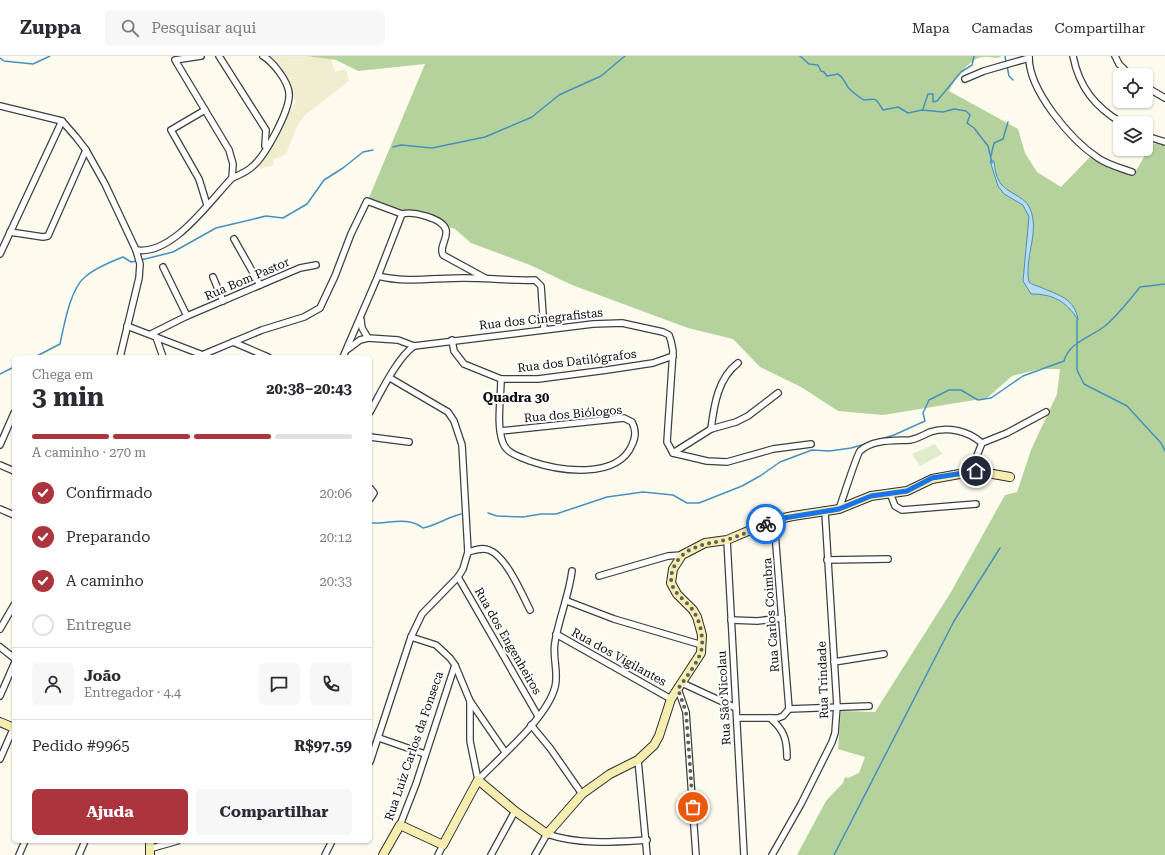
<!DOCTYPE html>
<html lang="pt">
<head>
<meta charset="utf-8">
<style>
	body { margin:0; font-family:"Roboto Serif",serif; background:#f7f7f7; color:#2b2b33; height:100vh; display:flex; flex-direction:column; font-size:15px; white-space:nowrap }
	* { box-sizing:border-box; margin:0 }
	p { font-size:13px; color:#7c7c81 }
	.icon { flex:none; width:22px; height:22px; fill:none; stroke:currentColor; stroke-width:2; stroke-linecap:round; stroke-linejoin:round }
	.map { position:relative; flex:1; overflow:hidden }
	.side { position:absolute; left:12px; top:299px; width:360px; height:488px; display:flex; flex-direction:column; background:#fff; border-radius:6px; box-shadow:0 1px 3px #0004 }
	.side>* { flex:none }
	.tools { position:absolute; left:1113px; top:12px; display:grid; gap:8px }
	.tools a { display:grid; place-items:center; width:40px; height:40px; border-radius:6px; background:#fff; box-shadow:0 1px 3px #0004; font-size:20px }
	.pin { position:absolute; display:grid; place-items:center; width:34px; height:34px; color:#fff; margin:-17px; border:2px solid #fff; border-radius:50%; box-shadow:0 1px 4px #0007 }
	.courier { position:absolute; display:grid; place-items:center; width:40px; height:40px; margin:-20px; border:3px solid #1a73e8; border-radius:50%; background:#fff; color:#222; box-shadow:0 1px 5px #0007 }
	.overview em { font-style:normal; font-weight:700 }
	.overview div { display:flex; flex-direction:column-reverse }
	.overview { display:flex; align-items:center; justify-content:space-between; height:68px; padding:0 20px }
	h1 { font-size:26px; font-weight:700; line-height:30px }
	.bar { display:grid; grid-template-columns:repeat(4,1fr); gap:6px 4px; align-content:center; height:48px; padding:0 20px }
	.bar i { height:5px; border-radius:3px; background:#e1e1e2 }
	.bar .on { background:#ac343c }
	.bar p { grid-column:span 4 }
	.line { display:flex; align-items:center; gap:10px; padding:0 20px; border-top:1px solid #e1e1e2 }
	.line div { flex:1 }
	.round { display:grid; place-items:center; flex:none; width:42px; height:42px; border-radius:6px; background:#f7f7f7 }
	ol { padding:0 20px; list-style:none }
	li { display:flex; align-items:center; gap:12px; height:44px }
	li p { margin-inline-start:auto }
	li .icon { padding:4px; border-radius:50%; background:#ac343c; color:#fff; stroke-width:4 }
	li:last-child { color:#7c7c81 }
	li i { width:22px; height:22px; border:2px solid #e1e1e2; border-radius:50% }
	.cta { display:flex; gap:8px; margin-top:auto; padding:8px 20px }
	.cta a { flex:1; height:46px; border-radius:6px; background:#ac343c; color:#fff; font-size:16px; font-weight:700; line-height:46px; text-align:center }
	.cta a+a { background:#f7f7f7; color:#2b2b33 }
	header { display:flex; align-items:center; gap:24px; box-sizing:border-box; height:56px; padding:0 20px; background:#fff; border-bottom:1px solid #e1e1e2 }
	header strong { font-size:19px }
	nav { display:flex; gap:22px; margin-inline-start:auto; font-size:14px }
	.search { width:280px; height:36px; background:#f7f7f7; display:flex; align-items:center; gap:10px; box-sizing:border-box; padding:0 14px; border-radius:6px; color:#7c7c81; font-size:15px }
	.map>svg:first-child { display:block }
</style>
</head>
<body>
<header>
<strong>Zuppa</strong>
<div class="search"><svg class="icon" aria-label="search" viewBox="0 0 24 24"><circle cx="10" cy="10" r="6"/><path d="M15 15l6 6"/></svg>Pesquisar aqui</div>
<nav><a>Mapa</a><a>Camadas</a><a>Compartilhar</a></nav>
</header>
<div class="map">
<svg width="1165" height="799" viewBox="0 0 1165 799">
	<rect width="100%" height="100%" fill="#fdfaee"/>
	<path fill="#f0edd0" d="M268 0 330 1 335 16 346 13 349 25 305 59 297 70 286 98 273 104 274 109 260 113 259 105 296 46Z"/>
	<path fill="#b6d29c" d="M306 0H1002C996 4 990 0 984 1 970 1 955 23 949 35L1018 73 1025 97 1037 116 1061 131 1090 101 1134 118 1152 87 1165 89V799H797L826 745 843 727 845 721 848 722 859 717 865 701 838 693 841 655 875 656 951 536 1005 439 1017 436 1031 394 1057 338 1060 313H1040L1012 320 987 342 883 359 838 355 801 331 760 311 733 283 688 272 572 229 530 209 471 187 455 173 368 144 425 8 358 15 336 4Z"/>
	<path fill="#e1eccc" d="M935 388 942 398 920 410 912 398Z"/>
	<path fill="#b8dbef" stroke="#4790be" d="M990 105H994C995 113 996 123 1002 129 1011 139 1027 141 1031 155 1039 178 1024 203 1029 226 1032 229 1036 229 1040 231 1058 239 1075 242 1078 264 1066 245 1053 238 1031 238L1023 225 1029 161 1023 149 1004 138 998 130Z"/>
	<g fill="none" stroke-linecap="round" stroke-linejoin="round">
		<g stroke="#4790be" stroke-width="1.5">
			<path d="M800 0 809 8 818 9 821 15 824 16 827 20 838 18C843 21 843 23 846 28 849 35 858 40 864 44 878 42 876 43 883 54L898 51 908 57 922 54 943 56 954 53 966 55 970 59 967 67 974 72 988 90 992 107"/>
			<path d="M1005 0 1006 6"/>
			<path d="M0 2 4 5 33 8 50 0"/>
			<path d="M1007 10 1009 20 1013 24"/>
			<path d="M923 53 928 38H933V46L937 45 961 16 972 9 974 0"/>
			<path d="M393 91 401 89 432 92 485 81 532 61 559 39 601 20 625 0"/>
			<path d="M991 100 994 87 1003 83 1008 66"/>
			<path d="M141 204 173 196 216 172 266 160 283 162 307 148 324 124 343 112 363 96 373 94"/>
			<path d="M1077 264V314L1084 328 1127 350 1161 387 1165 395"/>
			<path d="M35 301 60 288C64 270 70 233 85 221 95 212 110 206 123 201L131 206 137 205"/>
			<path d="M0 318 14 311"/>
			<path d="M878 384 894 379 925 365 923 357 929 344 949 334H961L978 344 991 342 1023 320 1064 305C1069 286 1091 281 1105 270 1118 259 1129 245 1140 231L1165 228"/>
			<path d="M488 457 497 460 523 461 541 458H556L607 441 643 436 673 439 687 447H699L742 430 760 420 780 406 812 394 830 395 851 392 869 387"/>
			<path d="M370 467C388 468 408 460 423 472 437 469 448 461 461 458"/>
			<path d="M834 799 954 565 1000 492"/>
		</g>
		<defs>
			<g id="street">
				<path d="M201 0 175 4 229 94 233 108 232 122"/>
				<path d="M219 0 266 74 265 90"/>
				<path d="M1029 0C1028 34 1071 84 1098 102 1108 109 1121 112 1132 116"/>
				<path d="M1073 0C1079 31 1095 51 1122 67"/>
				<path d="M1115 0 1119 8 1130 19"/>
				<path d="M965 23 984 15 1029 2"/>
				<path d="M1146 31 1165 42"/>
				<path d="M0 50 62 65 76 81 86 94 105 128 136 194 140 208 139 222 120 301"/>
				<path d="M205 54 171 74 199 123 207 149"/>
				<path d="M1146 80 1165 86"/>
				<path d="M10 176 43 181 48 180 86 94"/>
				<path d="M234 183 260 229"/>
				<path d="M136 194C172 200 209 146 232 122 239 119 247 116 253 110 265 100 291 53 289 37 288 25 273 6 263 0"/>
				<path d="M0 198 62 65"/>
				<path d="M163 211 187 260"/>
				<path d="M378 220 402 158C412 155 443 162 446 174 448 183 439 190 443 199L485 222"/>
				<path d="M213 221 223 245"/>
				<path d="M361 264 362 272 368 282 398 284 414 290"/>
				<path d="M127 270 208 301"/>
				<path d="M151 278 187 260 300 212 316 209"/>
				<path d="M156 281 163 301"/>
				<path d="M452 284 454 295 464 308 501 323H538L607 314 653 307 673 300"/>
				<path d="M233 286 268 301"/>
				<path d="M348 293 360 284 368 282"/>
				<path d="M202 299 262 274 304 261 320 252 335 220 351 178 367 145 402 158"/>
				<path d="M343 301 378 220C406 227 435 222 464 222 488 222 511 225 535 224L541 230 544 273"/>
				<path d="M370 356C381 336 397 302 414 290L593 268 622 267 663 276 669 279 671 285 673 295 667 386 673 397 707 405 727 406 773 393 811 388"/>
				<path d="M711 373C714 349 718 322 738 307"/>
				<path d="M500 375 624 362 632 366C636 374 636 380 632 389 617 424 559 415 530 405 521 401 507 398 503 387 496 369 501 343 501 323"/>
				<path d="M370 381 409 386"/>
				<path d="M0 389 14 357"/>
				<path d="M673 397 711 373 736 366 748 360 778 337"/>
				<path d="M0 409 14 415"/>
				<path d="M969 415 976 402 982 387 1007 377 1046 356"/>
				<path d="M370 432 374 437 370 443"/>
				<path d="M890 437 895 450 902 454 976 448"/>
				<path d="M0 453 14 459"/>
				<path d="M839 453C842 445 857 398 860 395 873 383 894 385 910 384 917 383 924 379 930 376 948 370 968 375 982 387"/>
				<path d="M774 464 789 653"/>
				<path d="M727 484 744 799"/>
				<path d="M468 496C475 494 483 491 489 494 506 500 522 538 530 554"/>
				<path d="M827 504 888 503"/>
				<path d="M599 520 668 500 682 499"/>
				<path d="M458 521 538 660"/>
				<path d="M567 545 614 563 702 589"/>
				<path d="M731 564 757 565 782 562"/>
				<path d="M0 573 14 549"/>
				<path d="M556 578 671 643"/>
				<path d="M411 581 436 589 450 602 455 609 470 645V685L478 724"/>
				<path d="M0 591 14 602"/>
				<path d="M834 606 884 598"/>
				<path d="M682 627 736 652"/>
				<path d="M678 633 686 656 696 799"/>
				<path d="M0 640 14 608"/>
				<path d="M470 645 505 696"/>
				<path d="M737 662H778L783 660 789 653 869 650"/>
				<path d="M770 662C784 674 787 683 787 701"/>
				<path d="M531 669 550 692 582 738"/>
				<path d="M379 682 425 698"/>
				<path d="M0 703 14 671"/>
				<path d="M638 704 647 799"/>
				<path d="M370 706 411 581 422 558 458 521 463 513 468 496 462 389 454 365 448 356 390 322"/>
				<path d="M478 724C500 701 547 662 555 631 559 617 552 600 555 586 559 562 569 539 572 515"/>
				<path d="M400 769 416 728 455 609"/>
				<path d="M149 793 177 785"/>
				<path d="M19 799 25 785"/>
				<path d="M79 799 85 785"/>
				<path d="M325 799 332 785"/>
				<path d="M438 799 443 789"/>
				<path d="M491 799 515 755"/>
				<path d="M535 799 547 778C579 789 613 786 647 784"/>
				<path d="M772 799 801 748 832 686 835 677 837 650 825 456"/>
			</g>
			<g id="secondary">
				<path d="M0 666 14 672"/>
				<path d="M150 799V785"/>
				<path d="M383 799 400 769 443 789 478 724 515 755 547 778 582 738 610 718 638 704 654 689 659 680 671 643 701 597 702 579 697 561 693 554 677 538 671 527 673 513 682 499 705 487 727 484 774 464 793 460 839 453 871 440 907 435 932 423 976 415 1010 421"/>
			</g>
		</defs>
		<use href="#street" stroke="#3f3f3f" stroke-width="8"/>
		<use href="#secondary" stroke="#2e2e2e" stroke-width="10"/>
		<use href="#street" stroke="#fff" stroke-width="5.5"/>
		<use href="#secondary" stroke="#f6edb0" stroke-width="8"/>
	</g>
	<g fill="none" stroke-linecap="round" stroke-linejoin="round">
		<path stroke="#605f5b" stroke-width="4" stroke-dasharray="0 7.2" d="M693 751 686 656 678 633C686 621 700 605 702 591 703 579 700 566 694 556 689 547 679 542 674 533 666 520 676 502 688 495 702 487 715 487 729 483 742 479 754 474 766 468"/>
		<path stroke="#1a73e8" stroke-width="5" d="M766 468 784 462 839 453 871 440 907 435 932 422 976 415"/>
	</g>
	<g text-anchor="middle" stroke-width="4" stroke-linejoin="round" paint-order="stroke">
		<g font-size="12" fill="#0c0c0c" stroke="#fff">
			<text transform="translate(247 223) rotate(-23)" y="4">Rua Bom Pastor</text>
			<text transform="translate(541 263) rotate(-6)" y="4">Rua dos Cinegrafistas</text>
			<text transform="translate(577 305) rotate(-7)" y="4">Rua dos Datilógrafos</text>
			<text transform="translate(573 358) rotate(-5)" y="4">Rua dos Biólogos</text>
			<text transform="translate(771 559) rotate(-94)" y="4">Rua Carlos Coimbra</text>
			<text transform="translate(508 585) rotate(60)" y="4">Rua dos Engenheiros</text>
			<text transform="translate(619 601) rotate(29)" y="4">Rua dos Vigilantes</text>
			<text transform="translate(823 624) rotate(-92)" y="4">Rua Trindade</text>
			<text transform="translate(724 642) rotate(-93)" y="4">Rua São Nicolau</text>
			<text transform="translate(414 690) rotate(-71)" y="4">Rua Luiz Carlos da Fonseca</text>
		</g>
		<g font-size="13" font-weight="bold" fill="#0c0c0c" stroke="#fff">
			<text x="516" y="346">Quadra 30</text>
		</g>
	</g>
</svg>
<div class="tools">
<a><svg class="icon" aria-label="locate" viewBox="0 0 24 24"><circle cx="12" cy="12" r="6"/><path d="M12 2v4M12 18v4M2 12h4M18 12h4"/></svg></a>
<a><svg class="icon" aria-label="layers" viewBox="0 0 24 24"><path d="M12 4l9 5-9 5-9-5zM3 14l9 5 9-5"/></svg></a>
</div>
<div class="pin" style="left:693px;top:751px;background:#ea580c"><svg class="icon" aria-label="bag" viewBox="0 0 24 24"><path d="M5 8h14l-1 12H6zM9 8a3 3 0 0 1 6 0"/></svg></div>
<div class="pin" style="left:976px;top:415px;background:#1f2937"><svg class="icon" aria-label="home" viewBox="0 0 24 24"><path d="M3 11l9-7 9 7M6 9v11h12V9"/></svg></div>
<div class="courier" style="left:766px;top:468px"><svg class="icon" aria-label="bike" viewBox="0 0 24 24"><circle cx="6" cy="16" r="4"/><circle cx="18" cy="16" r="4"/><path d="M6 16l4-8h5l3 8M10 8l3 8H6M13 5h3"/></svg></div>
<section class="side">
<div class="overview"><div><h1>3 min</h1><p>Chega em</p></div><em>20:38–20:43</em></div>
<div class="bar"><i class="on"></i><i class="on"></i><i class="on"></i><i></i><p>A caminho · 270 m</p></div>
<ol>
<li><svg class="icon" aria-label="check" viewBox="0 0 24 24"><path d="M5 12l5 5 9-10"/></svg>Confirmado<p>20:06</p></li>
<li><svg class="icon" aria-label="check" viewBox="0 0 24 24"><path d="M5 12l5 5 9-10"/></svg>Preparando<p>20:12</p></li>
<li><svg class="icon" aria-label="check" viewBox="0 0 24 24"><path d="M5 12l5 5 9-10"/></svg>A caminho<p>20:33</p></li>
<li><i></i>Entregue</li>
</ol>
<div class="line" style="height:72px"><a class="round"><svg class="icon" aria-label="person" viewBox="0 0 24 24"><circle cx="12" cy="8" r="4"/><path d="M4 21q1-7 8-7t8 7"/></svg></a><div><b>João</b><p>Entregador · 4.4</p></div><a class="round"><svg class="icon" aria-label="chat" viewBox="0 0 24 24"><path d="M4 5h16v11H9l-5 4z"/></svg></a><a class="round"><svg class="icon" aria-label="phone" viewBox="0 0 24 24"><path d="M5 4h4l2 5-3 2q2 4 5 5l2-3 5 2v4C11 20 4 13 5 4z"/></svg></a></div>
<div class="line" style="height:52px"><div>Pedido #9965</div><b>R$97.59</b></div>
<div class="cta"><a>Ajuda</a><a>Compartilhar</a></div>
</section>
</div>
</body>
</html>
